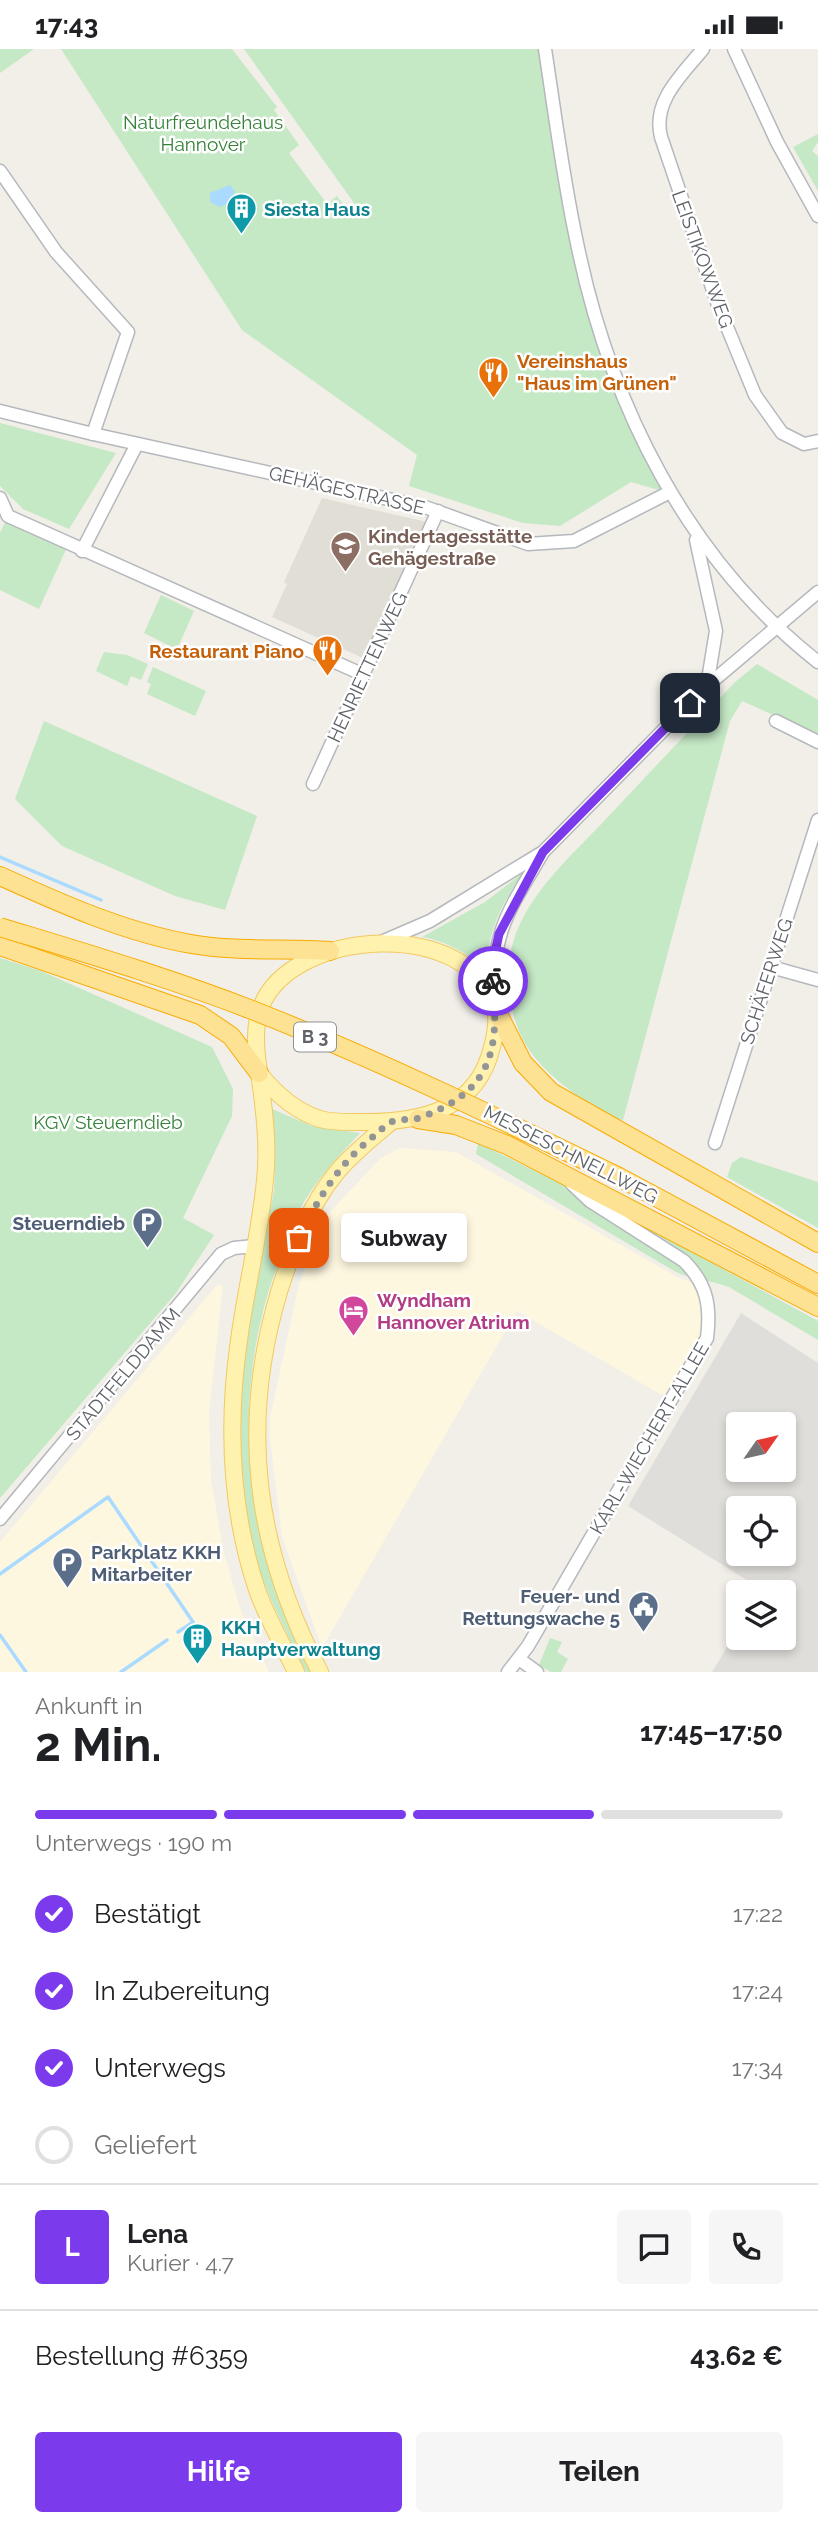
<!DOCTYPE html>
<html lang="de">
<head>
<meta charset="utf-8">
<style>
	body { margin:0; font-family:Raleway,sans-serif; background:#f6f6f6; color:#202124; height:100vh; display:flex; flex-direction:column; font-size:26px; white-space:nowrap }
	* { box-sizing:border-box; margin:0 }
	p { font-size:23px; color:#757577 }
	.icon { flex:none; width:38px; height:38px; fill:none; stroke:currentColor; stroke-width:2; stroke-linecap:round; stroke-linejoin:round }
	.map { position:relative; height:1623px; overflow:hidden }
	.panel { display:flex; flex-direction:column; background:#fff; flex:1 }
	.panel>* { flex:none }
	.needle { width:46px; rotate:56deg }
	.buttons { position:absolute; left:726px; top:1363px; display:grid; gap:14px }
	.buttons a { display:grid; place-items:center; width:70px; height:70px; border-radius:7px; background:#fff; box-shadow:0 4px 10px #0003; font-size:35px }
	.pin { position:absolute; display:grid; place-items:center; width:60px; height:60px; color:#fff; margin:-30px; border-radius:14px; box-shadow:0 4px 10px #0006 }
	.courier { position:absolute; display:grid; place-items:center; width:70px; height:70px; margin:-35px; border:5px solid #7c3aed; border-radius:50%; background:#fff; color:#222; box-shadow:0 2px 9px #0007 }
	.bubble { position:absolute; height:49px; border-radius:7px; background:#fff; box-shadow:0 4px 10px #0003; font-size:23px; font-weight:700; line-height:49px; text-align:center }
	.overview em { font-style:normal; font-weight:700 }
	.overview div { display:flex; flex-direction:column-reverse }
	.overview { display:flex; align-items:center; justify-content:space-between; height:119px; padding:0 35px }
	h1 { font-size:46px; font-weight:700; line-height:52px }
	.bar { display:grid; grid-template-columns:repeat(4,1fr); gap:10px 7px; align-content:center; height:84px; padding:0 35px }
	.bar i { height:9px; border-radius:5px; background:#e0e0e0 }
	.bar .current { background:#7c3aed }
	.bar p { grid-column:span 4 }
	.line { display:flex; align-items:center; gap:18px; padding:0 35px; border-top:2px solid #e0e0e0 }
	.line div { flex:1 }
	.round { display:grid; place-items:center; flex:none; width:74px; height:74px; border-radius:7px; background:#f6f6f6 }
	ol { padding:0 35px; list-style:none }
	li { display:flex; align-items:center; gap:21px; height:77px }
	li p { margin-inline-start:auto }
	li .icon { padding:7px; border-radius:50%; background:#7c3aed; color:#fff; stroke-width:4 }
	li:last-child { color:#757577 }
	li i { width:38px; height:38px; border:4px solid #e0e0e0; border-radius:50% }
	.action { display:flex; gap:14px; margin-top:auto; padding:14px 35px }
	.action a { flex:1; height:80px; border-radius:7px; background:#7c3aed; color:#fff; font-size:28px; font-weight:700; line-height:80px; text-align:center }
	.action a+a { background:#f6f6f6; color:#202124 }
	.status { display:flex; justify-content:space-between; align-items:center; height:49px; padding:0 35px; background:#fff; direction:ltr }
	.status svg { height:19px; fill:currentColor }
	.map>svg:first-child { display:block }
</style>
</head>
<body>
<div class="status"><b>17:43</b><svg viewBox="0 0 49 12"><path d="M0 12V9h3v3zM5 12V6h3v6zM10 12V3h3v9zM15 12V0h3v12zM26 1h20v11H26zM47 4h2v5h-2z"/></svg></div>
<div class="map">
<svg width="818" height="1623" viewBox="0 0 818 1623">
	<rect width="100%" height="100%" fill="#f1efe8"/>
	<g fill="#fef7e0">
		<path d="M400 1099 456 1103 681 1230 703 1235 707 1289 678 1338 662 1346 517 1262 322 1599 282 1488 269 1382 271 1364 299 1235 324 1169 381 1109Z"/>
		<path d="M217 1236 223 1237 209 1363 211 1432 224 1504 234 1539 242 1565 269 1623H0V1493Z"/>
	</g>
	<path fill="#e0deda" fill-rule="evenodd" d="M741 1264 818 1314V1623H712L738 1580V1589H784V1544L762 1543 763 1541 628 1457ZM738 1376H784V1421H738ZM738 1460H784V1505H738Z"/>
	<path fill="#e1ded6" d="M322 449 427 473 363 609 272 568 287 535 284 533Z"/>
	<g fill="#c5e8c5">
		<path d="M0 0H34L0 24Z"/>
		<path d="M61 0H232L277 58 274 61 299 96 289 104 327 155 337 147 347 161 354 154 244 0H545L595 266 666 443 631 433 560 477 523 474 409 437 417 406 242 281Z"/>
		<path d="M818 85V93L812 102 818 107V142L793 98Z"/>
		<path d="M0 374 116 404 69 480 23 460 0 437Z"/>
		<path d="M8 467 68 496 39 560 0 541V484Z"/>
		<path d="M161 546 194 562 179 596 174 599 144 584Z"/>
		<path d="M104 603 127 606 148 615 141 631 131 627 127 637 96 622Z"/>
		<path d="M757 615 818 651V686L742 652 730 672 623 1071 610 1069C580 1048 546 1028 526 996 507 965 503 915 517 882 534 839 575 803 606 770 649 724 692 679 734 634Z"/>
		<path d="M153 618 206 642 195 667 147 645 151 635 147 633Z"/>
		<path d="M44 672 257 767 225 861 175 847 62 797 15 750Z"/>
		<path d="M524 823C501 854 488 882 486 921 466 903 448 893 422 888L485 853Z"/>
		<path d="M0 909 41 922 212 998 233 1040 232 1067 183 1169 214 1186 176 1244 0 1449Z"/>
		<path d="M272 1060 312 1077 360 1084C338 1108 314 1133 298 1163 290 1178 285 1196 279 1212 227 1348 245 1496 313 1623H306C284 1578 258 1531 248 1481 230 1391 241 1301 257 1212 262 1188 271 1164 274 1140 276 1114 273 1086 272 1060Z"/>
		<path d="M478 1094 628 1168 818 1272V1291L729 1238C711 1231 693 1231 676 1223L476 1105Z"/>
		<path d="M741 1108 818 1133V1179L727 1128 732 1114Z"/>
		<path d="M550 1589 562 1593 557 1603 568 1610 561 1623H551L539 1616Z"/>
	</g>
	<path fill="#aadaff" d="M230 136 235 143 230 153 220 158 210 153V144Z"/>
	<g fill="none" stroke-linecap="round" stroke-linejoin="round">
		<g stroke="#aadaff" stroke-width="3.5">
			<path d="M0 808 101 851"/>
			<path d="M0 1525 108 1448 193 1573 178 1583"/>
			<path d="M0 1586 26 1623"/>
			<path d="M121 1623 167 1591"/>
		</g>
		<defs>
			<g id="minor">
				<path d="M545 0C555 65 563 130 577 194 610 356 687 510 818 613"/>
				<path d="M703 0C682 26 652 52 661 88L718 256 755 346 782 384 804 395 818 392"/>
				<path d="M734 0 777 93 818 167"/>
				<path d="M0 122 56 203 128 283 93 385"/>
				<path d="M0 362 93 385 425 458 528 495 574 492 668 444"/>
				<path d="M0 449 8 467 364 626"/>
				<path d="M696 491 716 582 707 637"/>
				<path d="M82 502 137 395"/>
				<path d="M776 672 818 693"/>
				<path d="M313 735 438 462"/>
				<path d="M379 894 430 872 543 803 707 637 818 543"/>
				<path d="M771 918 818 931"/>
				<path d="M495 957C490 885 507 864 542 805"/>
				<path d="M715 1094 818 771"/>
				<path d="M0 1470 221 1205 234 1199 254 1197"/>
				<path d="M519 1610 537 1623"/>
				<path d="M508 1623 528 1597 707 1289C711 1257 707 1235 684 1212L590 1152 572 1135"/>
			</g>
			<g id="major">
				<path d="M259 1024C275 1044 294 1062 320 1070 334 1074 351 1073 365 1073 422 1073 477 1061 492 998 495 988 498 971 495 960 472 867 291 879 261 958 250 988 260 1023 263 1054 266 1079 268 1106 265 1131 260 1185 246 1238 239 1291 227 1375 230 1460 257 1541 267 1569 283 1596 296 1623"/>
				<path d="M320 1623C255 1499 239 1377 279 1243 292 1201 309 1157 337 1123 353 1104 372 1089 391 1073"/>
			</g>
			<g id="highway">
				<path d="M0 827C62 855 124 883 191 895 237 903 284 899 330 902"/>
				<path d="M0 897 200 966 231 987 259 1024"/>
				<path d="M496 961 523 1014 551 1043 818 1194"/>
				<path d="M418 1070 456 1076 507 1096 818 1258"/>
				<path d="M619 1128 818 1235"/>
			</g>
		</defs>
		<use href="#minor" stroke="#b5b8bc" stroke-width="15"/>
		<use href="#major" stroke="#f2c960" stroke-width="18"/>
		<use href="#highway" stroke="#f9ab00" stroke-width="20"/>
		<use href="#minor" stroke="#fff" stroke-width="12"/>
		<use href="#major" stroke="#fff2af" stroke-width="16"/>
		<use href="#highway" stroke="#fde293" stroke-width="18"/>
		<defs>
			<path id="highway-bridge" d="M0 878C85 904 170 929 252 961 377 1010 498 1069 619 1128"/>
		</defs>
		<use href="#highway-bridge" stroke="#f9ab00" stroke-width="20" stroke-linecap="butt"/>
		<use href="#highway-bridge" stroke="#fde293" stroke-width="18"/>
	</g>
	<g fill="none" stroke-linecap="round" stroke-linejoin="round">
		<path stroke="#929495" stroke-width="7" stroke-dasharray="0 12.6" d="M299 1189C318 1149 339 1115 374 1087 379 1083 385 1076 391 1073 400 1069 413 1072 422 1068 493 1041 499 1001 493 932"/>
		<path stroke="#7c3aed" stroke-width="9" d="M493 932 492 917 499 885 543 803 690 654"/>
	</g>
	<defs>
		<symbol id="building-pin" viewBox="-11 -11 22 30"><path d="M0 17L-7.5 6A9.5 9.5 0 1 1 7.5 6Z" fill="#0f9aa8" stroke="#fff"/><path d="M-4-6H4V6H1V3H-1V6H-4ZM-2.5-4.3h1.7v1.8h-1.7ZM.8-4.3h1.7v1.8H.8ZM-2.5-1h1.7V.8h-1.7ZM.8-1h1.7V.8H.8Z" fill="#fff"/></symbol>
		<symbol id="restaurant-pin" viewBox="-11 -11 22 30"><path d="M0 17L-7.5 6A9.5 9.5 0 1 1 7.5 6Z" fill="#e8710a" stroke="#fff"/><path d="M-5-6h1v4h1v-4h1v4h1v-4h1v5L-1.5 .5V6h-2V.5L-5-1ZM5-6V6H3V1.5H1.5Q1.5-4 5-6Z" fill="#fff"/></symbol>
		<symbol id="school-pin" viewBox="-11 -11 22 30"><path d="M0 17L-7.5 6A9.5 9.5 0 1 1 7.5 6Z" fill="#8d6e63" stroke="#fff"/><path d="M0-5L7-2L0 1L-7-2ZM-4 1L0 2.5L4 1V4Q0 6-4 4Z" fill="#fff"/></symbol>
		<symbol id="parking-pin" viewBox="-11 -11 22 30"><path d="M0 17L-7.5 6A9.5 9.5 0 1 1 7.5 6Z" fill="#5c6f8a" stroke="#fff"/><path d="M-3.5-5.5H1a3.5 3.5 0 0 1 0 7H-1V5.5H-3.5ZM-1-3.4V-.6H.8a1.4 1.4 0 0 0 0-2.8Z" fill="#fff"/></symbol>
		<symbol id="hotel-pin" viewBox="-11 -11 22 30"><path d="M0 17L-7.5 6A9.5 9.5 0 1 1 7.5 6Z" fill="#d1479c" stroke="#fff"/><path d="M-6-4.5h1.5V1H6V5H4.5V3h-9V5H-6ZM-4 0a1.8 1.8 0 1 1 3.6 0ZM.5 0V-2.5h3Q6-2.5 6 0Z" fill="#fff"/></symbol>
		<symbol id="civic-pin" viewBox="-11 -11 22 30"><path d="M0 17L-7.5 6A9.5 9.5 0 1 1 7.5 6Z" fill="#5c6f8a" stroke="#fff"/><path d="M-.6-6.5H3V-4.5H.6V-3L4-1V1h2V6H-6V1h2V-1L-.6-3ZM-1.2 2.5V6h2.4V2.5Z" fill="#fff"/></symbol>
	</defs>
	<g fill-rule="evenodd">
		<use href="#building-pin" x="224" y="142" width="35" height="47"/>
		<use href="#restaurant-pin" x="476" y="306" width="35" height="47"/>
		<use href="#school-pin" x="328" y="480" width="35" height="47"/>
		<use href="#restaurant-pin" x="310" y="584" width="35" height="47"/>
		<use href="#parking-pin" x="130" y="1156" width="35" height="47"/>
		<use href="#hotel-pin" x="336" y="1244" width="35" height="47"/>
		<use href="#parking-pin" x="50" y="1496" width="35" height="47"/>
		<use href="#civic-pin" x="626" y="1540" width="35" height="47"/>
		<use href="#building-pin" x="180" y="1572" width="35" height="47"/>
	</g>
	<g text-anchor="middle" stroke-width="5" stroke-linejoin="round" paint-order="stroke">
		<rect fill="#fff" stroke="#8f9295" stroke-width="2" x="294" y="973.5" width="42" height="29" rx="5"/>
		<g font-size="18" font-weight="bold" fill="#5f6368">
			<text x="315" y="994">B 3</text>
		</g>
		<g font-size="19" fill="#348238" stroke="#fff">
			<text x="203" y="80">Naturfreundehaus<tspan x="203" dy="22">Hannover</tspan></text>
			<text x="108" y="1080">KGV Steuerndieb</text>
		</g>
		<g font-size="19" font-weight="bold" fill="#0d838f" stroke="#fff" text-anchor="start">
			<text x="264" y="167">Siesta Haus</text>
			<text x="221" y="1585">KKH<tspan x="221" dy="22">Hauptverwaltung</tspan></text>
		</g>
		<g font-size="19" fill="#5f6368" stroke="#fff">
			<text transform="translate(703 210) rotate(70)" y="7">LEISTIKOWWEG</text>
			<text transform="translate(347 441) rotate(13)" y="7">GEHÄGESTRASSE</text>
			<text transform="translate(367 618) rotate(-65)" y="7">HENRIETTENWEG</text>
			<text transform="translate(766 932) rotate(-72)" y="7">SCHÄFERWEG</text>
			<text transform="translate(571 1105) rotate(27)" y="7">MESSESCHNELLWEG</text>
			<text transform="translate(123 1325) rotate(-50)" y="7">STADTFELDDAMM</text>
			<text transform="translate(649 1389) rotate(-60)" y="7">KARL-WIECHERT-ALLEE</text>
		</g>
		<g font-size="19" font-weight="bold" fill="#c56008" stroke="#fff" text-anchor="start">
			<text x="517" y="319">Vereinshaus<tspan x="517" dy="22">"Haus im Grünen"</tspan></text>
			<text x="304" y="609" text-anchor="end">Restaurant Piano</text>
		</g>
		<g font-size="19" font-weight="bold" fill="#785e54" stroke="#fff" text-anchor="start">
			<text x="368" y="494">Kindertagesstätte<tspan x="368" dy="22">Gehägestraße</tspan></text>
		</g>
		<g font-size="19" font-weight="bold" fill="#4e5e75" stroke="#fff" text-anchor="end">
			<text x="125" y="1181">Steuerndieb</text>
			<text x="91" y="1510" text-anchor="start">Parkplatz KKH<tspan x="91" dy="22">Mitarbeiter</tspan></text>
			<text x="620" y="1554">Feuer- und<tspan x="620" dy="22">Rettungswache 5</tspan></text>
		</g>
		<g font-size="19" font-weight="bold" fill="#b23c85" stroke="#fff" text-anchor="start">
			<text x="377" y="1258">Wyndham<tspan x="377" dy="22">Hannover Atrium</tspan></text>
		</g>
	</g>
</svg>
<div class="buttons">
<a><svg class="needle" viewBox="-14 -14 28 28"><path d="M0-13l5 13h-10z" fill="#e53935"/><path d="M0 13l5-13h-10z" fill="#757577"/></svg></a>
<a><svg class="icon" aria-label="locate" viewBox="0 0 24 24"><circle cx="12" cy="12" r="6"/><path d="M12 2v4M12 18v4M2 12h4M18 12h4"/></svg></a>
<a><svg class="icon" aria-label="layers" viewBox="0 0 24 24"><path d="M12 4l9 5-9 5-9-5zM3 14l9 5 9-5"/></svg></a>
</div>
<div class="pin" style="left:299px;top:1189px;background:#ea580c"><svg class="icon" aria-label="bag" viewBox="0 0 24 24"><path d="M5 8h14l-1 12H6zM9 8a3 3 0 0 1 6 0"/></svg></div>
<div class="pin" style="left:690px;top:654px;background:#1f2937"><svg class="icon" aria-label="home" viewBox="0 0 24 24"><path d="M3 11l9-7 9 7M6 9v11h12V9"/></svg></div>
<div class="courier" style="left:493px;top:932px"><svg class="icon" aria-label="bike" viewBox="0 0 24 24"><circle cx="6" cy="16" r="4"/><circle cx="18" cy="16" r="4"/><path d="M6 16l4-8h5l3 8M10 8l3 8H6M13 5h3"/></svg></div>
<div class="bubble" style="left:341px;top:1164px;width:126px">Subway</div>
</div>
<section class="panel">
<div class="overview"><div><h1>2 Min.</h1><p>Ankunft in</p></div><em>17:45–17:50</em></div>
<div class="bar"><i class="current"></i><i class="current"></i><i class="current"></i><i></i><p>Unterwegs · 190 m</p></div>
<ol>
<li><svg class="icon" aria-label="check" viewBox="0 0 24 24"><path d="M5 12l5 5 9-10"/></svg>Bestätigt<p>17:22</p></li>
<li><svg class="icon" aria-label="check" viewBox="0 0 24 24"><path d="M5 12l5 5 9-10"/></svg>In Zubereitung<p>17:24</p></li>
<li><svg class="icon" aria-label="check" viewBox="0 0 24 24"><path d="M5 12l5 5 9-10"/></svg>Unterwegs<p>17:34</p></li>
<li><i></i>Geliefert</li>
</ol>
<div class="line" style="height:126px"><b class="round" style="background:#7c3aed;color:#fff">L</b><div><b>Lena</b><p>Kurier · 4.7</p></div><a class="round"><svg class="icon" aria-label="chat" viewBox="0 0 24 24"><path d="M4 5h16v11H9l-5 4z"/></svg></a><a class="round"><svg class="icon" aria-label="phone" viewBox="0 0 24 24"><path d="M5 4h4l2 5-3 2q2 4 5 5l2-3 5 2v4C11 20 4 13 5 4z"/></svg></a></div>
<div class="line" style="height:91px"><div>Bestellung #6359</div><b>43.62 €</b></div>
<div class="action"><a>Hilfe</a><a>Teilen</a></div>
</section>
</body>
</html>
